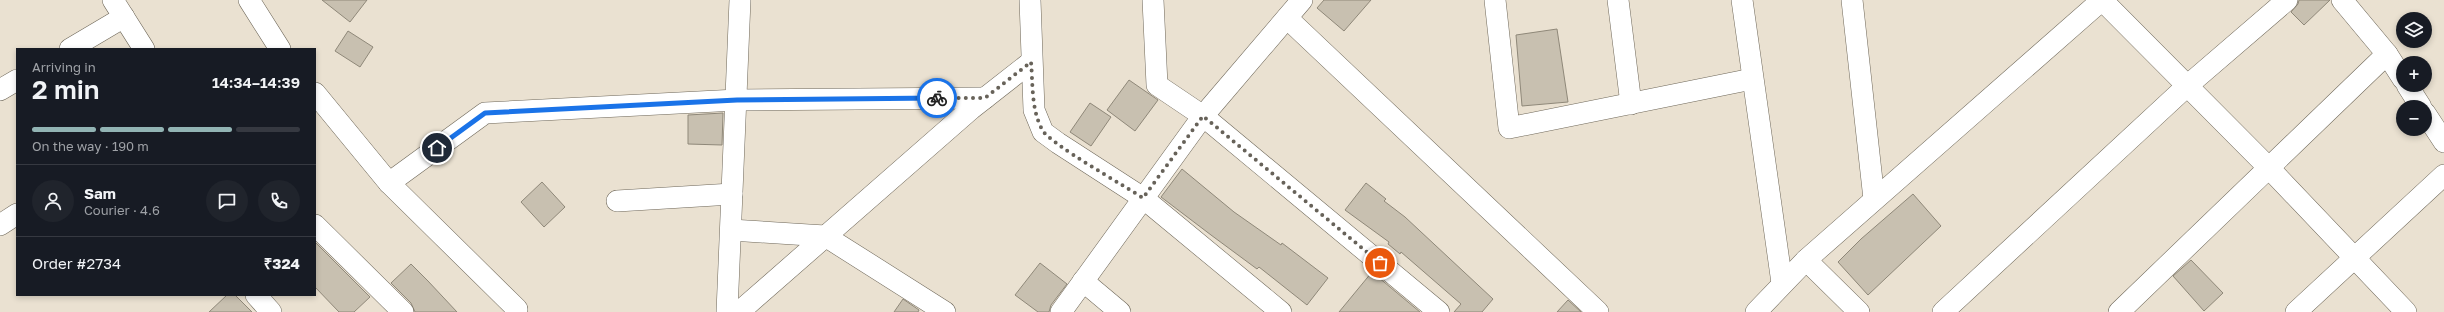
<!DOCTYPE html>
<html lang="en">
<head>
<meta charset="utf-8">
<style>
	body { margin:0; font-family:"Golos Text",sans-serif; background:#20242c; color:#f1f3f6; height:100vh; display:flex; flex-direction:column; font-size:15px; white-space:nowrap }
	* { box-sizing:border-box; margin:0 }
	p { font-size:13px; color:#9ea1a6 }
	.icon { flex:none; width:22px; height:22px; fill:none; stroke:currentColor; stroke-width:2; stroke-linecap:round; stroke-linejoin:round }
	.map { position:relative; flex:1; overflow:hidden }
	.sheet { position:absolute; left:16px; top:48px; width:300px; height:248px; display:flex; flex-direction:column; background:#171b24; border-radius:0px; box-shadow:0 2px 6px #0003 }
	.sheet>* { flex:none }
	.controls { position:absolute; left:2396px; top:12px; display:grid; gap:8px }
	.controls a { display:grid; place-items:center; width:36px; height:36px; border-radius:50%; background:#171b24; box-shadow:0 2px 6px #0003; font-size:20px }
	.pin { position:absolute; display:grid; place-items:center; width:34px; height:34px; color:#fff; margin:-17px; border:2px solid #fff; border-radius:50%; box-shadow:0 1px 4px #0007 }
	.courier { position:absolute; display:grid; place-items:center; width:40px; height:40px; margin:-20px; border:3px solid #1a73e8; border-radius:50%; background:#fff; color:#222; box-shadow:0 1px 5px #0007 }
	.overview em { font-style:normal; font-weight:600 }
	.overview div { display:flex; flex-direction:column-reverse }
	.overview { display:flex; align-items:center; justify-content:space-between; height:68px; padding:0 16px }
	h1 { font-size:26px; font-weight:600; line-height:30px }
	.bar { display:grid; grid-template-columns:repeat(4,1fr); gap:6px 4px; align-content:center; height:48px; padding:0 16px }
	.bar i { height:5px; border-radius:3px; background:#363941 }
	.bar .selected { background:#92b4b4 }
	.bar p { grid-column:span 4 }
	.line { display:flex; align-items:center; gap:10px; padding:0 16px; border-top:1px solid #363941 }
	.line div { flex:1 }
	.round { display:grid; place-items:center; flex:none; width:42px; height:42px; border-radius:21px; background:#20242c }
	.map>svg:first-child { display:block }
</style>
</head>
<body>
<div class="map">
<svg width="2444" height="312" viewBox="0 0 2444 312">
	<rect width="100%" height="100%" fill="#eae1d1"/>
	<g fill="#c8c0b0" stroke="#8f8879">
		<path d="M322 0H367L350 22Z"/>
		<path d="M1324 0H1371L1344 31 1317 8Z"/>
		<path d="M2299 0H2330L2304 25 2291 12 2298 4Z"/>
		<path d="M1557 29 1568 102 1522 106 1516 35Z"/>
		<path d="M348 31 373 47 360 67 335 51Z"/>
		<path d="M1129 80 1158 100 1135 131 1107 110Z"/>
		<path d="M1090 103 1111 117 1091 146 1070 132Z"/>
		<path d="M723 113 722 145 688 144V115Z"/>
		<path d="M1182 169 1234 212 1281 245 1282 243 1328 278 1307 305 1259 267 1257 269 1211 235 1161 197Z"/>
		<path d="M542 182 565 207 544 227 521 202Z"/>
		<path d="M1366 183 1386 199 1384 201 1405 217 1493 299 1482 312H1454L1461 304 1401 252 1400 254 1388 244 1389 242 1345 210Z"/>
		<path d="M1913 194 1941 226 1868 295 1838 262 1861 239Z"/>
		<path d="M315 242 370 297 354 312H339L315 287Z"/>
		<path d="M2191 260 2223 293 2204 311 2173 276Z"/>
		<path d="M1040 263 1067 284 1051 305 1049 312H1038L1015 295Z"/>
		<path d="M411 264 428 281 457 312H415L411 303 391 283Z"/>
		<path d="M1372 272 1420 312H1339Z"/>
		<path d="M227 295H235L252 312H209Z"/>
		<path d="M903 299 919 310 918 312H894Z"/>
		<path d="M1568 300 1581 312H1557Z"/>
	</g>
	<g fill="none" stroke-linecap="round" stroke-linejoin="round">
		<defs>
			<g id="street">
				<path d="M113 0 144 49"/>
				<path d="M249 0 280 49"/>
				<path d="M1030 0 1034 110 1043 132 1058 143 1143 198 1281 312"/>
				<path d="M1153 0 1157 85 1203 116 1439 312"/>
				<path d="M1495 0 1509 128 1752 79"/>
				<path d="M1618 0 1631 104"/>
				<path d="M1742 0 1782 283"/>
				<path d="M1852 0 1874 199"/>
				<path d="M2102 0 2269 168 2406 312"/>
				<path d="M2342 0 2387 54 2403 79"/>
				<path d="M1287 18 1598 312"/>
				<path d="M70 49 124 17"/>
				<path d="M2407 85 2421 107"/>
				<path d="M0 90 17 80"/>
				<path d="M315 93 389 183 517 309"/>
				<path d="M2425 113 2444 142"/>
				<path d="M389 183 485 113 737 100 985 98"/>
				<path d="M617 201 732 194"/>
				<path d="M0 225 17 214"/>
				<path d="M315 225 403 312"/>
				<path d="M731 230 825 236 945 312"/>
				<path d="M1806 260 2102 0"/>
				<path d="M1083 281 1120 312"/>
				<path d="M256 295 271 312"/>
				<path d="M727 312 740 0"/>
				<path d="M739 312 971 109 1031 62"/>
				<path d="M1061 312 1203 116 1302 0"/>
				<path d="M1756 312 1806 260 1859 312"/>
				<path d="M1943 312 2187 86 2287 0"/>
				<path d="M2119 312 2387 54"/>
				<path d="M2296 312 2444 175"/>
			</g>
		</defs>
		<use href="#street" stroke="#6e6759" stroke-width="22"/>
		<use href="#street" stroke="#fff" stroke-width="21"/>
	</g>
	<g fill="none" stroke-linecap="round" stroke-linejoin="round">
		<path stroke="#676259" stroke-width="4" stroke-dasharray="0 7.2" d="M937 98H985L1031 62C1033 84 1031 111 1043 131 1052 145 1125 186 1143 198L1203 116 1380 263"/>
		<path stroke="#1a73e8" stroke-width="5" d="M437 148 485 113 737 100 937 98"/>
	</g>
</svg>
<div class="controls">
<a><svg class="icon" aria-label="layers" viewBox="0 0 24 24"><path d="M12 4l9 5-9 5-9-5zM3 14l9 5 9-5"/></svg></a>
<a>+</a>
<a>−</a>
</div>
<div class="pin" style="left:1380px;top:263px;background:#ea580c"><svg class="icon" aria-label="bag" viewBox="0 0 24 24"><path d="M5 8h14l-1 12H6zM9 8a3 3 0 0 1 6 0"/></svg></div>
<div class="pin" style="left:437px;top:148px;background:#1f2937"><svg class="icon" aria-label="home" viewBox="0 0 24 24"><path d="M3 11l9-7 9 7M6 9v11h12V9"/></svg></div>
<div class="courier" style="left:937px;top:98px"><svg class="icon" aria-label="bike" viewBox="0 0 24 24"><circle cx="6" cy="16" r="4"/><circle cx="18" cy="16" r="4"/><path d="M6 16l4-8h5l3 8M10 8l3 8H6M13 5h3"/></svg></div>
<section class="sheet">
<div class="overview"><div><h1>2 min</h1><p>Arriving in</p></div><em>14:34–14:39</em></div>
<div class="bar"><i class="selected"></i><i class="selected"></i><i class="selected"></i><i></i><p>On the way · 190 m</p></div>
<div class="line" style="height:72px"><a class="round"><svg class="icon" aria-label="person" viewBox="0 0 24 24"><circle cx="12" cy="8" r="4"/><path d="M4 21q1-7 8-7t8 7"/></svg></a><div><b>Sam</b><p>Courier · 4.6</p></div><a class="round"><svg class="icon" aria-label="chat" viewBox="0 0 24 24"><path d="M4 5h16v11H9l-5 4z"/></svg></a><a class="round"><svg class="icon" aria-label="phone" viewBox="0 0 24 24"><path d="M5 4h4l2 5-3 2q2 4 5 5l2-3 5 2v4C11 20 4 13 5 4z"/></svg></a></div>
<div class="line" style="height:52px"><div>Order #2734</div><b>₹324</b></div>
</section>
</div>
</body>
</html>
